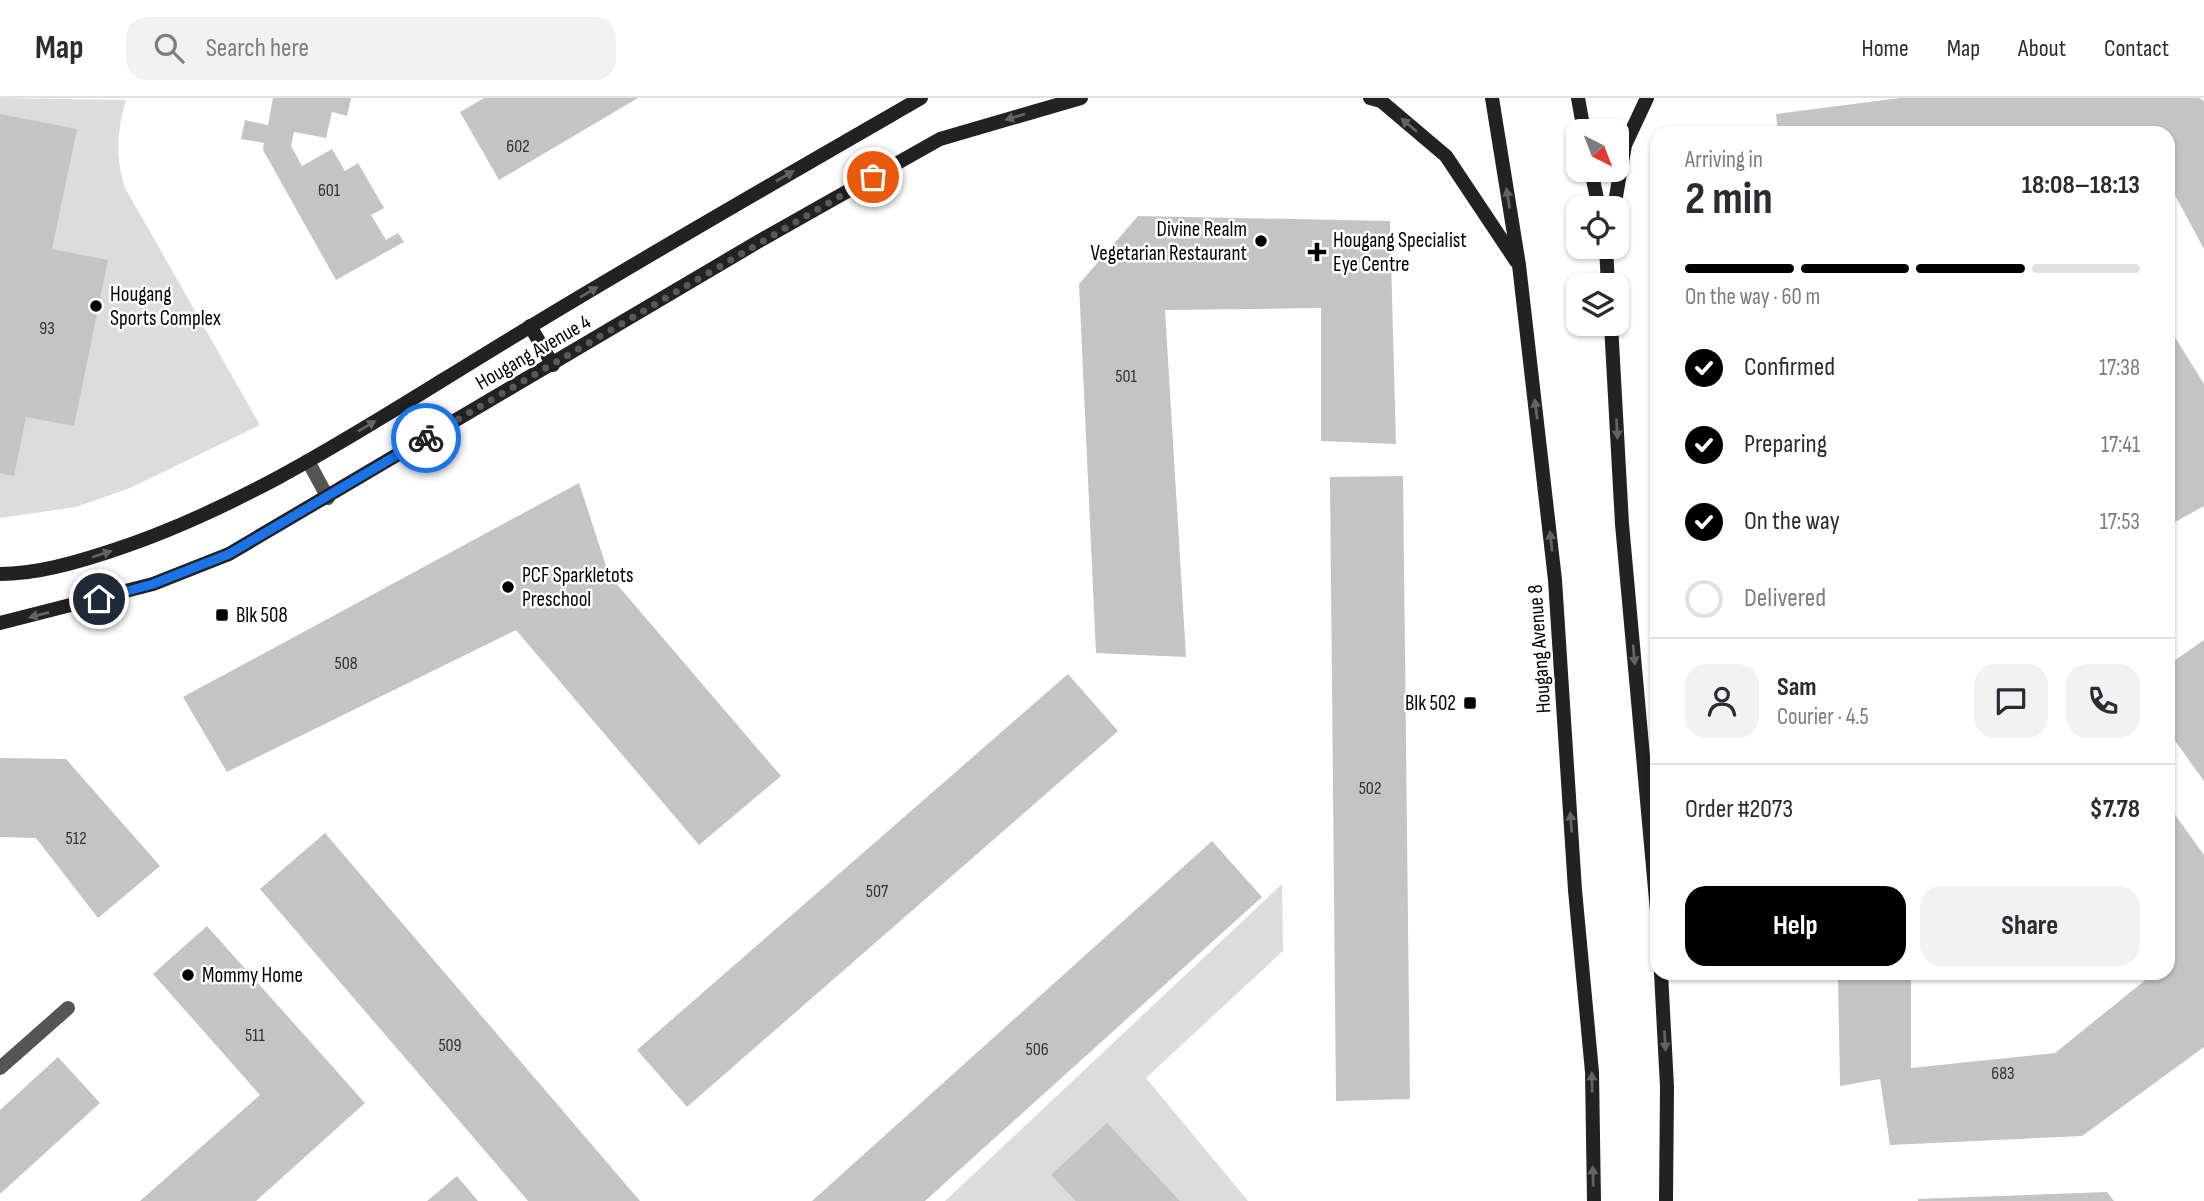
<!DOCTYPE html>
<html lang="en">
<head>
<meta charset="utf-8">
<style>
	body { margin:0; font-family:"Sofia Sans Condensed",sans-serif; background:#f2f2f3; color:#2b2b33; height:100vh; display:flex; flex-direction:column; font-size:26px; white-space:nowrap }
	* { box-sizing:border-box; margin:0 }
	p { font-size:23px; color:#7c7c81 }
	.icon { flex:none; width:38px; height:38px; fill:none; stroke:currentColor; stroke-width:2; stroke-linecap:round; stroke-linejoin:round }
	.map { position:relative; flex:1; overflow:hidden }
	.sheet { position:absolute; left:1650px; top:28px; width:525px; height:854px; display:flex; flex-direction:column; background:#fff; border-radius:21px; box-shadow:0 2px 5px #0004 }
	.sheet>* { flex:none }
	.needle { width:46px; rotate:138deg }
	.tools { position:absolute; left:1566px; top:21px; display:grid; gap:14px }
	.tools a { display:grid; place-items:center; width:63px; height:63px; border-radius:14px; background:#fff; box-shadow:0 2px 5px #0004; font-size:35px }
	.pin { position:absolute; display:grid; place-items:center; width:60px; height:60px; color:#fff; margin:-30px; border:4px solid #fff; border-radius:50%; box-shadow:0 2px 7px #0007 }
	.courier { position:absolute; display:grid; place-items:center; width:70px; height:70px; margin:-35px; border:5px solid #1a73e8; border-radius:50%; background:#fff; color:#222; box-shadow:0 2px 9px #0007 }
	.headline em { font-style:normal; font-weight:700 }
	.headline div { display:flex; flex-direction:column-reverse }
	.headline { display:flex; align-items:center; justify-content:space-between; height:119px; padding:0 35px }
	h1 { font-size:46px; font-weight:700; line-height:52px }
	.bar { display:grid; grid-template-columns:repeat(4,1fr); gap:10px 7px; align-content:center; height:84px; padding:0 35px }
	.bar i { height:9px; border-radius:5px; background:#e1e1e2 }
	.bar .on { background:#000 }
	.bar p { grid-column:span 4 }
	.line { display:flex; align-items:center; gap:18px; padding:0 35px; border-top:2px solid #e1e1e2 }
	.line div { flex:1 }
	.round { display:grid; place-items:center; flex:none; width:74px; height:74px; border-radius:21px; background:#f2f2f3 }
	ol { padding:0 35px; list-style:none }
	li { display:flex; align-items:center; gap:21px; height:77px }
	li p { margin-inline-start:auto }
	li .icon { padding:7px; border-radius:50%; background:#000; color:#fff; stroke-width:4 }
	li:last-child { color:#7c7c81 }
	li i { width:38px; height:38px; border:4px solid #e1e1e2; border-radius:50% }
	.button { display:flex; gap:14px; margin-top:auto; padding:14px 35px }
	.button a { flex:1; height:80px; border-radius:21px; background:#000; color:#fff; font-size:28px; font-weight:700; line-height:80px; text-align:center }
	.button a+a { background:#f2f2f3; color:#2b2b33 }
	header { display:flex; align-items:center; gap:42px; box-sizing:border-box; height:98px; padding:0 35px; background:#fff; border-bottom:2px solid #e1e1e2 }
	header strong { font-size:33px }
	nav { display:flex; gap:38px; margin-inline-start:auto; font-size:24px }
	.search { width:490px; height:63px; background:#f2f2f3; display:flex; align-items:center; gap:18px; box-sizing:border-box; padding:0 24px; border-radius:21px; color:#7c7c81; font-size:26px }
	.map>svg:first-child { display:block }
</style>
</head>
<body>
<header>
<strong>Map</strong>
<div class="search"><svg class="icon" aria-label="search" viewBox="0 0 24 24"><circle cx="10" cy="10" r="6"/><path d="M15 15l6 6"/></svg>Search here</div>
<nav><a>Home</a><a>Map</a><a>About</a><a>Contact</a></nav>
</header>
<div class="map">
<svg width="2204" height="1103" viewBox="0 0 2204 1103">
	<rect width="100%" height="100%" fill="#fff"/>
	<g fill="#dcdcdc">
		<path d="M0 0 126 2C117 34 115 57 125 90L260 327 130 390 76 409 0 420Z"/>
		<path d="M1282 786 1283 853 1146 980 1248 1103H945Z"/>
	</g>
	<g fill="#c4c4c4">
		<path d="M273 0H351L347 18 332 14 326 40 294 34 291 48 302 68 332 51 345 73 358 65 384 110 371 117 386 142 398 135 404 144 336 182 263 52 264 45 241 41 245 22 268 27Z"/>
		<path d="M484 0H638L499 82 460 14Z"/>
		<path d="M1900 0H2199L2204 3V151L2168 84V35H1778L1776 16Z"/>
		<path d="M0 16 77 31 52 151 108 162 74 328 26 319 14 378 0 375Z"/>
		<path d="M1138 118 1390 123 1396 346 1321 343V210L1165 212 1186 559 1096 555 1079 186Z"/>
		<path d="M2168 228 2204 286V408L2168 428Z"/>
		<path d="M1403 378 1410 1001 1336 1003 1330 379Z"/>
		<path d="M579 385 609 477 781 678 699 747 516 532 227 674 183 599Z"/>
		<path d="M2204 542V683L2168 633V567Z"/>
		<path d="M1068 576 1118 633 687 1009 637 952Z"/>
		<path d="M0 660 66 661 160 768 98 820 36 740 0 739Z"/>
		<path d="M2168 707 2204 757V949L2082 1038 1890 1047 1880 981 1840 988 1838 875H1911V970L2055 955 2154 875H2168Z"/>
		<path d="M325 735 640 1103H528L260 791Z"/>
		<path d="M1212 743 1262 799 925 1103H812Z"/>
		<path d="M207 828 365 1005 256 1103H140L260 997 153 876Z"/>
		<path d="M58 959 100 1005 0 1096V1012Z"/>
		<path d="M1107 1025 1180 1103H1076L1051 1077Z"/>
		<path d="M457 1078 478 1103H427Z"/>
		<path d="M2107 1094 2114 1103H1918V1101Z"/>
	</g>
	<g fill="none" stroke-linecap="round" stroke-linejoin="round">
		<g stroke="#555" stroke-width="14">
			<path d="M308 363 328 400"/>
			<path d="M0 970 68 910"/>
		</g>
		<g stroke="#222" stroke-width="14">
			<path d="M1370 0 1381 3 1446 58 1516 163"/>
			<path d="M1492 0 1519 167 1555 482 1575 792 1592 974 1594 1103"/>
			<path d="M1578 0 1584 33"/>
			<path d="M1591 72 1599 110"/>
			<path d="M1614 110 1625 47 1647 0"/>
			<path d="M1606 149 1608 187"/>
			<path d="M1611 226 1622 426 1657 813"/>
			<path d="M530 228 553 267"/>
			<path d="M0 476C36 476 74 465 108 454 260 405 392 311 528 230 658 151 789 76 921 0"/>
			<path d="M0 525 153 486 229 456 761 142 940 41 1081 0"/>
			<path d="M1661 875 1667 989 1666 1103"/>
		</g>
	</g>
	<defs><path id="oneway-solid" d="M-6-.8H1V-3.2L6.5 0L1 3.2V.8H-6Z" transform="scale(1.75)"/></defs>
	<g fill="#646464">
		<use href="#oneway-solid" transform="translate(1015 19) rotate(163)"/>
		<use href="#oneway-solid" transform="translate(1409 27) rotate(-140)"/>
		<use href="#oneway-solid" transform="translate(785 78) rotate(-30)"/>
		<use href="#oneway-solid" transform="translate(1508 100) rotate(-99)"/>
		<use href="#oneway-solid" transform="translate(589 194) rotate(-31)"/>
		<use href="#oneway-solid" transform="translate(1536 311) rotate(-97)"/>
		<use href="#oneway-solid" transform="translate(367 328) rotate(-31)"/>
		<use href="#oneway-solid" transform="translate(1617 331) rotate(87)"/>
		<use href="#oneway-solid" transform="translate(1551 443) rotate(-96)"/>
		<use href="#oneway-solid" transform="translate(102 456) rotate(-18)"/>
		<use href="#oneway-solid" transform="translate(39 517) rotate(165)"/>
		<use href="#oneway-solid" transform="translate(1634 557) rotate(85)"/>
		<use href="#oneway-solid" transform="translate(1571 724) rotate(-94)"/>
		<use href="#oneway-solid" transform="translate(1665 943) rotate(87)"/>
		<use href="#oneway-solid" transform="translate(1592 984) rotate(-91)"/>
		<use href="#oneway-solid" transform="translate(1593 1078) rotate(-91)"/>
	</g>
	<g fill="none" stroke-linecap="round" stroke-linejoin="round">
		<path stroke="#595959" stroke-width="7" stroke-dasharray="0 12.6" d="M426 340 873 79"/>
		<path stroke="#1a73e8" stroke-width="9" d="M99 501 153 486 229 456 426 340"/>
	</g>
	<g fill="#000" stroke="#fff" stroke-width="2.5">
		<circle cx="1261" cy="143" r="7"/>
		<path d="M1313.5 143.5h7v7h7v7h-7v7h-7v-7h-7v-7h7z"/>
		<circle cx="96" cy="208" r="7"/>
		<circle cx="508" cy="489" r="7"/>
		<rect x="215" y="510" width="14" height="14" rx="3.5"/>
		<rect x="1463" y="598" width="14" height="14" rx="3.5"/>
		<circle cx="188" cy="877" r="7"/>
	</g>
	<g text-anchor="middle" stroke-width="5" stroke-linejoin="round" paint-order="stroke">
		<g font-size="18" fill="#313131">
			<text x="518" y="54">602</text>
			<text x="329" y="98">601</text>
			<text x="47" y="236">93</text>
			<text x="1126" y="284">501</text>
			<text x="346" y="571">508</text>
			<text x="1370" y="696">502</text>
			<text x="76" y="746">512</text>
			<text x="877" y="799">507</text>
			<text x="255" y="943">511</text>
			<text x="450" y="953">509</text>
			<text x="1037" y="957">506</text>
			<text x="2003" y="981">683</text>
		</g>
		<g font-size="21" fill="#000" stroke="#fff" text-anchor="start">
			<text x="1247" y="138" text-anchor="end">Divine Realm<tspan x="1247" dy="24">Vegetarian Restaurant</tspan></text>
			<text x="1333" y="149">Hougang Specialist<tspan x="1333" dy="24">Eye Centre</tspan></text>
			<text x="110" y="203">Hougang<tspan x="110" dy="24">Sports Complex</tspan></text>
			<text x="522" y="484">PCF Sparkletots<tspan x="522" dy="24">Preschool</tspan></text>
			<text x="236" y="524">Blk 508</text>
			<text x="1456" y="612" text-anchor="end">Blk 502</text>
			<text x="202" y="884">Mommy Home</text>
		</g>
		<g font-size="21" fill="#000" stroke="#fff">
			<text transform="translate(533 254) rotate(-30)" y="7">Hougang Avenue 4</text>
			<text transform="translate(1539 551) rotate(-94)" y="7">Hougang Avenue 8</text>
		</g>
	</g>
</svg>
<div class="tools">
<a><svg class="needle" viewBox="-14 -14 28 28"><path d="M0-13l5 13h-10z" fill="#e53935"/><path d="M0 13l5-13h-10z" fill="#7c7c81"/></svg></a>
<a><svg class="icon" aria-label="locate" viewBox="0 0 24 24"><circle cx="12" cy="12" r="6"/><path d="M12 2v4M12 18v4M2 12h4M18 12h4"/></svg></a>
<a><svg class="icon" aria-label="layers" viewBox="0 0 24 24"><path d="M12 4l9 5-9 5-9-5zM3 14l9 5 9-5"/></svg></a>
</div>
<div class="pin" style="left:873px;top:79px;background:#ea580c"><svg class="icon" aria-label="bag" viewBox="0 0 24 24"><path d="M5 8h14l-1 12H6zM9 8a3 3 0 0 1 6 0"/></svg></div>
<div class="pin" style="left:99px;top:501px;background:#1f2937"><svg class="icon" aria-label="home" viewBox="0 0 24 24"><path d="M3 11l9-7 9 7M6 9v11h12V9"/></svg></div>
<div class="courier" style="left:426px;top:340px"><svg class="icon" aria-label="bike" viewBox="0 0 24 24"><circle cx="6" cy="16" r="4"/><circle cx="18" cy="16" r="4"/><path d="M6 16l4-8h5l3 8M10 8l3 8H6M13 5h3"/></svg></div>
<section class="sheet">
<div class="headline"><div><h1>2 min</h1><p>Arriving in</p></div><em>18:08–18:13</em></div>
<div class="bar"><i class="on"></i><i class="on"></i><i class="on"></i><i></i><p>On the way · 60 m</p></div>
<ol>
<li><svg class="icon" aria-label="check" viewBox="0 0 24 24"><path d="M5 12l5 5 9-10"/></svg>Confirmed<p>17:38</p></li>
<li><svg class="icon" aria-label="check" viewBox="0 0 24 24"><path d="M5 12l5 5 9-10"/></svg>Preparing<p>17:41</p></li>
<li><svg class="icon" aria-label="check" viewBox="0 0 24 24"><path d="M5 12l5 5 9-10"/></svg>On the way<p>17:53</p></li>
<li><i></i>Delivered</li>
</ol>
<div class="line" style="height:126px"><a class="round"><svg class="icon" aria-label="person" viewBox="0 0 24 24"><circle cx="12" cy="8" r="4"/><path d="M4 21q1-7 8-7t8 7"/></svg></a><div><b>Sam</b><p>Courier · 4.5</p></div><a class="round"><svg class="icon" aria-label="chat" viewBox="0 0 24 24"><path d="M4 5h16v11H9l-5 4z"/></svg></a><a class="round"><svg class="icon" aria-label="phone" viewBox="0 0 24 24"><path d="M5 4h4l2 5-3 2q2 4 5 5l2-3 5 2v4C11 20 4 13 5 4z"/></svg></a></div>
<div class="line" style="height:91px"><div>Order #2073</div><b>$7.78</b></div>
<div class="button"><a>Help</a><a>Share</a></div>
</section>
</div>
</body>
</html>
